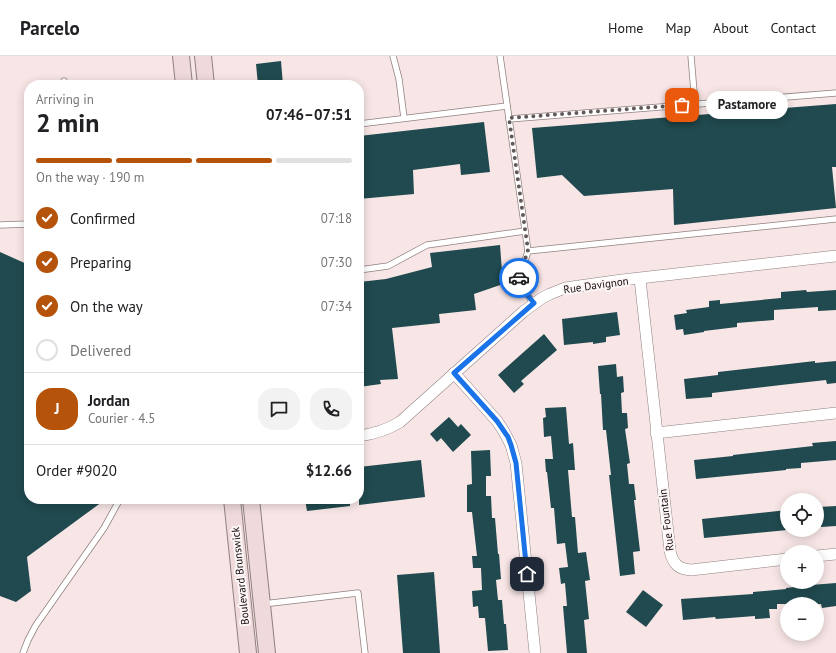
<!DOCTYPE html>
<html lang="en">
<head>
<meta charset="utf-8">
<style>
	body { margin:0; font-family:"PT Sans",sans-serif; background:#f2f2f2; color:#202124; height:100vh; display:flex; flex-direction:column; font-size:15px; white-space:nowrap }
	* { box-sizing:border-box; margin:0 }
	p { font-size:13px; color:#757577 }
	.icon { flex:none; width:22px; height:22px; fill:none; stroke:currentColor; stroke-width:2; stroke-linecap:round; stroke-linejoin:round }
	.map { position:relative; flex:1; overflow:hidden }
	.panel { position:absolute; left:24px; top:24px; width:340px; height:424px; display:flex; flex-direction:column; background:#fff; border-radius:16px; box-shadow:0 2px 10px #0003 }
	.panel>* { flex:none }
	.tools { position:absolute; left:780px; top:437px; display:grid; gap:8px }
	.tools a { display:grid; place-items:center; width:44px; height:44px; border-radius:50%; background:#fff; box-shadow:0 2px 10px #0003; font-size:20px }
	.pin { position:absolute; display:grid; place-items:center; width:34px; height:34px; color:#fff; margin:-17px; border-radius:8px; box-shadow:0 2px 6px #0006 }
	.courier { position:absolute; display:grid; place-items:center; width:40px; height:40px; margin:-20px; border:3px solid #1a73e8; border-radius:50%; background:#fff; color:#222; box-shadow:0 1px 5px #0007 }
	.bubble { position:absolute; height:28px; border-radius:14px; background:#fff; box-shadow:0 2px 10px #0003; font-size:13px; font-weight:800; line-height:28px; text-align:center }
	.overview em { font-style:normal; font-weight:800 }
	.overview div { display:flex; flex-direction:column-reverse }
	.overview { display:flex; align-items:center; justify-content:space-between; height:68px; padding:0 12px }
	h1 { font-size:26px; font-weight:800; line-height:30px }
	.bar { display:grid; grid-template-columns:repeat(4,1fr); gap:6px 4px; align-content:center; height:48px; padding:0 12px }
	.bar i { height:5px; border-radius:3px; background:#e0e0e0 }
	.bar .current { background:#b45309 }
	.bar p { grid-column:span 4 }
	.line { display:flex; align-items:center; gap:10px; padding:0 12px; border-top:1px solid #e0e0e0 }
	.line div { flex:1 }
	.round { display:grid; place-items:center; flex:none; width:42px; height:42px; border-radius:16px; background:#f2f2f2 }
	ol { padding:0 12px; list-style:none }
	li { display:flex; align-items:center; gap:12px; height:44px }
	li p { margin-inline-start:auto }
	li .icon { padding:4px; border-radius:50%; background:#b45309; color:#fff; stroke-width:4 }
	li:last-child { color:#757577 }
	li i { width:22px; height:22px; border:2px solid #e0e0e0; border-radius:50% }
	header { display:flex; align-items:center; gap:24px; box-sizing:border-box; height:56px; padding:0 20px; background:#fff; border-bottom:1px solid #e0e0e0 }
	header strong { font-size:19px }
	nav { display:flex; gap:22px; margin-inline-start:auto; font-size:14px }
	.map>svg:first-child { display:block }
</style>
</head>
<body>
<header>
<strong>Parcelo</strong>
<nav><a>Home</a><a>Map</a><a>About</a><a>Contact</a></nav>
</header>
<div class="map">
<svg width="836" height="597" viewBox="0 0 836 597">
	<rect width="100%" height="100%" fill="#f8e6e6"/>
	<g fill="#204a4f">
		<path d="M281 5 283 29H258L256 8Z"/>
		<path d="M836 48V111H832L836 152 674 169 673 133 584 140 562 119 537 122 532 72Z"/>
		<path d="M484 66 490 116 461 119 460 108 413 114 414 138 359 143V80Z"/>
		<path d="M500 189 503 228 474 238 476 254 439 258 440 267 392 272 398 323 380 324 381 328 359 331V226L386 223 432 211 430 197Z"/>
		<path d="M0 196 29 209V443H106L27 501 31 535 16 546 0 540Z"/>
		<path d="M806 234 807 236 836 234V254L818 255V251L774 254V264L737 267V271L704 275V276L684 279 683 273 676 274 674 259 687 257 686 254 709 251V245L720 244V248L781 242V236Z"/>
		<path d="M617 256 620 279 606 281V286L593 288V286L564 289 562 263Z"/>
		<path d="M544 278 557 294 521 325 524 328 514 337 498 319Z"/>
		<path d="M815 305V307L836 305V327L827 328 826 324 781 329 712 337V341L686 343 684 323 718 319V316Z"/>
		<path d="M616 308 617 321 623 320 624 336 621 337 622 357H627L628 372 625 373 630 407 627 408 629 428H634L636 444H634L640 495 633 496 635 518 620 520 609 419H611L606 374H603L601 338H600L598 310Z"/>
		<path d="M566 351 569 388 573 387 575 414H568L572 461H575L578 497 586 496 590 524 585 525 589 563 584 564 587 597H567L563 550H567L565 527 561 528 559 512 568 511 565 487 557 488 554 452H551L547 416H546L545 403H553L551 380 544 381 543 362 546 361 545 352Z"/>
		<path d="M449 361 458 371 461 368 471 379 453 396 441 382 437 386 430 378Z"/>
		<path d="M836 385V404L801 407V412L786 413V414L696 423 694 404 733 400V399L813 390 812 387Z"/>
		<path d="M490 394 491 420H486V440H491L492 462H495L498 498H499L501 523 496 524 498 544H502L504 568H506L508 594 488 595 485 562H479L478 550 473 551 472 535 482 534 481 512H473L472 500H477L472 456H467V429L472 428 471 395Z"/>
		<path d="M421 404 425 441 359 449V411Z"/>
		<path d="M305 443H350V450L307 455Z"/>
		<path d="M836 450V470L821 471 819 451Z"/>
		<path d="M787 454V474L704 482 702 463Z"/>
		<path d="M434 516 440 597H403L397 519Z"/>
		<path d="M836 527V550L822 552 821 548H777V553H769L770 562 755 563V560L716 563 715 561 683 564 681 543 753 538V536L786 533V532L811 529Z"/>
		<path d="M643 534 663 549 646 571 626 556Z"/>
	</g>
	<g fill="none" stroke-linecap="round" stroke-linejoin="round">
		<defs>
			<g id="lane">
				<path d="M393 0 399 23 404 62"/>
				<path d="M500 0 528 195 518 228 534 247"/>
				<path d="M691 0 695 48"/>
				<path d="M64 25V29"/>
				<path d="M509 63 836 37"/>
				<path d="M359 68 507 50"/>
				<path d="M0 169 29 168"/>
				<path d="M528 195 836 163"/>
				<path d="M359 214 388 210 427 189 525 175"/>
				<path d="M263 548 358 537 365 597"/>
				<path d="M23 597 28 584 36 569 104 472 120 443"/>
			</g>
			<g id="street">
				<path d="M640 223 670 495C673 508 678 513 691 514L787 503"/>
				<path d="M454 317 497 365 503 374 511 389 516 407 535 597"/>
				<path d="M656 377 836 357"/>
				<path d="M359 380C374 378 387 374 400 366L523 256 542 242 550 238 565 232 622 224 836 200"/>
				<path d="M817 500 836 498"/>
			</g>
			<g id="secondary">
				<path d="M181 0 184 29"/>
				<path d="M203 0 206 29"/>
				<path d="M232 443 248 597"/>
				<path d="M251 443 267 597"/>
			</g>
		</defs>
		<use href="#lane" stroke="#918080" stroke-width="7"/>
		<use href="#street" stroke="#918080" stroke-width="12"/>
		<use href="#secondary" stroke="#918080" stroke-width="18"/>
		<use href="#lane" stroke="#fff" stroke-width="5.5"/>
		<use href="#street" stroke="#fff" stroke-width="11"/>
		<use href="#secondary" stroke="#efd9da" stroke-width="16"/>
	</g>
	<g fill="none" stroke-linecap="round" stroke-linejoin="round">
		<path stroke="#625858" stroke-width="4" stroke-dasharray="0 7.2" d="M519 222 528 194 509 62 682 49"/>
		<path stroke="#1a73e8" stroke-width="5" d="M519 222 518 228 534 247 454 317 497 365 508 381 511 389 516 407 527 518"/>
	</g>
	<g text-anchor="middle" stroke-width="4" stroke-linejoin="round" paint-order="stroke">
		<g font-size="11" fill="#110b0b" stroke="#fef6f6">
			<text transform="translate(596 229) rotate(-8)" y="4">Rue Davignon</text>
			<text transform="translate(666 464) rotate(-97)" y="4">Rue Fountain</text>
			<text transform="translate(240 520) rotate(-96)" y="4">Boulevard Brunswick</text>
		</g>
	</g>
</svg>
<div class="tools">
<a><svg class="icon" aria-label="locate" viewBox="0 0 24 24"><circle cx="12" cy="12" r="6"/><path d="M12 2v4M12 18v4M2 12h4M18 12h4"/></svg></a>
<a>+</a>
<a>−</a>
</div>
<div class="pin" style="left:682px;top:49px;background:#ea580c"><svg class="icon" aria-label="bag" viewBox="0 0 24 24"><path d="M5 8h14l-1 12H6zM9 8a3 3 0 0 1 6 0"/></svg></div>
<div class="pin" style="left:527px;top:518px;background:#1f2937"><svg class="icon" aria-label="home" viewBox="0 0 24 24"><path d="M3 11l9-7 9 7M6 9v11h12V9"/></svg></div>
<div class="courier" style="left:519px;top:222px"><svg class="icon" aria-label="car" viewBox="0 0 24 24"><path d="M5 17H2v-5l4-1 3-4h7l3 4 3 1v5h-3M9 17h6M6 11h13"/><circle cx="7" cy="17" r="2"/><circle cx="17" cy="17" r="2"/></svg></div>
<div class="bubble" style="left:706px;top:35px;width:82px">Pastamore</div>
<section class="panel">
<div class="overview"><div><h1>2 min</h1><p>Arriving in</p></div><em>07:46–07:51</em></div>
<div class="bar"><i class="current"></i><i class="current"></i><i class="current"></i><i></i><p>On the way · 190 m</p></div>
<ol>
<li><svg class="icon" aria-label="check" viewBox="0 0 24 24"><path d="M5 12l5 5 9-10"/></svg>Confirmed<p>07:18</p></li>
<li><svg class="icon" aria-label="check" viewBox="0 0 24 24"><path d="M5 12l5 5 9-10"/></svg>Preparing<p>07:30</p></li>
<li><svg class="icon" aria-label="check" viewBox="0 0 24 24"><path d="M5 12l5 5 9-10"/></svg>On the way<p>07:34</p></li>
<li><i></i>Delivered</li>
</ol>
<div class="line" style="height:72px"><b class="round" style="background:#b45309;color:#fff">J</b><div><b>Jordan</b><p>Courier · 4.5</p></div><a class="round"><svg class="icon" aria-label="chat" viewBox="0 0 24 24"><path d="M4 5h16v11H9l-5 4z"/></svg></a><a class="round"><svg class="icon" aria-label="phone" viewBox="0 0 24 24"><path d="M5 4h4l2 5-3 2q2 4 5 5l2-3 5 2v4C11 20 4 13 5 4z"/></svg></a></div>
<div class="line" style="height:52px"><div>Order #9020</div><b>$12.66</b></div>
</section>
</div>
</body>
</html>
